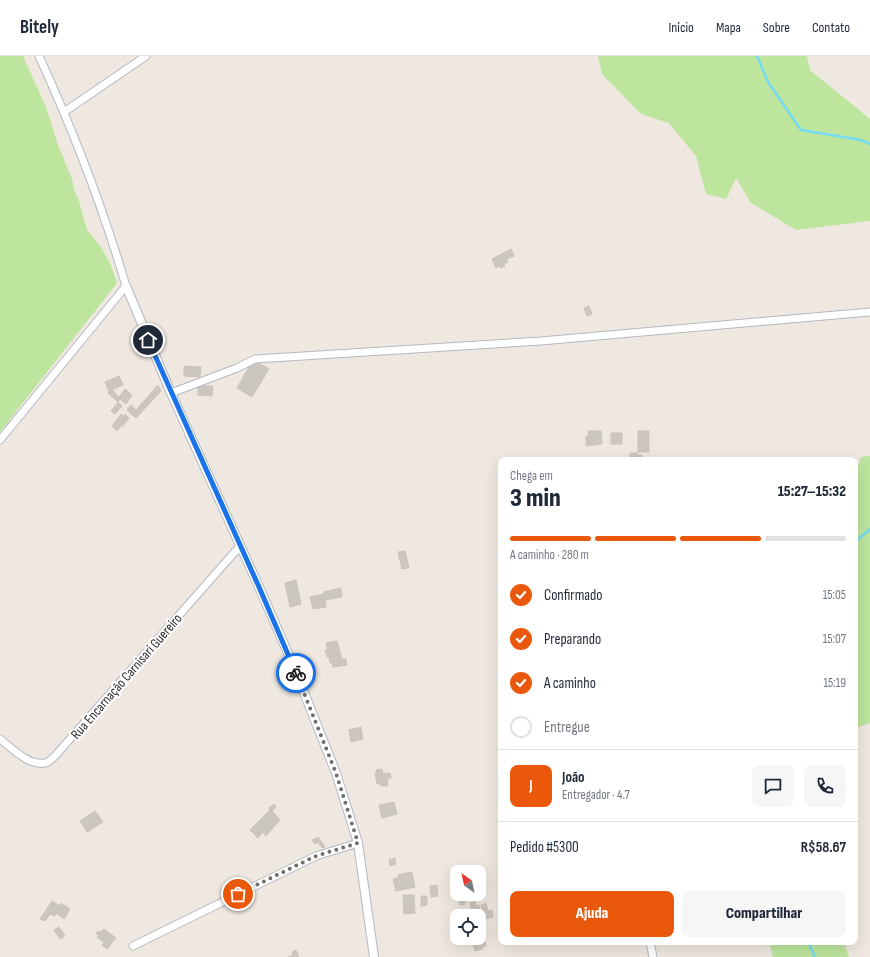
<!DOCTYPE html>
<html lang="pt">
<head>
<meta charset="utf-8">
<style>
	body { margin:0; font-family:"Sofia Sans Condensed",sans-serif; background:#f6f6f7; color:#1f2937; height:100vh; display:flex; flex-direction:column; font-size:15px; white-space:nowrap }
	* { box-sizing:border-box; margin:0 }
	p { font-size:13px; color:#747a83 }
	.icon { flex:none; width:22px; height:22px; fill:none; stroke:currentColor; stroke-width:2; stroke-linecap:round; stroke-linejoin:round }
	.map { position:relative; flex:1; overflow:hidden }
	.drawer { position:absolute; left:498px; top:401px; width:360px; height:488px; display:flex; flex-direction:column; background:#fff; border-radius:8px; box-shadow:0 4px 16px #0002 }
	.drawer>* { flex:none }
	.needle { width:26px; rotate:327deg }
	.tools { position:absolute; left:450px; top:809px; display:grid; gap:8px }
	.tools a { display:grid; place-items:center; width:36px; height:36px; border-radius:8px; background:#fff; box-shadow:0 4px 16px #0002; font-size:20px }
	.pin { position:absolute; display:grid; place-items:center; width:34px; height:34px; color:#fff; margin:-17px; border:2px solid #fff; border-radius:50%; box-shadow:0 1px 4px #0007 }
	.courier { position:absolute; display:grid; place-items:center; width:40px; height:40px; margin:-20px; border:3px solid #1a73e8; border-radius:50%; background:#fff; color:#222; box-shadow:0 1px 5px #0007 }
	.head em { font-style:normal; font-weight:800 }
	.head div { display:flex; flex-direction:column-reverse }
	.head { display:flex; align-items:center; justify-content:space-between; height:68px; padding:0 12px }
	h1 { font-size:26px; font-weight:800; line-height:30px }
	.bar { display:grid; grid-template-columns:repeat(4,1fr); gap:6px 4px; align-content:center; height:48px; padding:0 12px }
	.bar i { height:5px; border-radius:3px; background:#e0e1e3 }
	.bar .on { background:#ea580c }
	.bar p { grid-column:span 4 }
	.line { display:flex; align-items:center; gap:10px; padding:0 12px; border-top:1px solid #e0e1e3 }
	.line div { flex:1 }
	.round { display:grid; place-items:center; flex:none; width:42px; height:42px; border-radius:8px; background:#f6f6f7 }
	ol { padding:0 12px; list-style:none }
	li { display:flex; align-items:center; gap:12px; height:44px }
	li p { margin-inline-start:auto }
	li .icon { padding:4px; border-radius:50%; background:#ea580c; color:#fff; stroke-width:4 }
	li:last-child { color:#747a83 }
	li i { width:22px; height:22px; border:2px solid #e0e1e3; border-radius:50% }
	.primary-button { display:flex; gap:8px; margin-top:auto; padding:8px 12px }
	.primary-button a { flex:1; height:46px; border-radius:8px; background:#ea580c; color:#fff; font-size:16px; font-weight:800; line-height:46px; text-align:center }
	.primary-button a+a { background:#f6f6f7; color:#1f2937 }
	header { display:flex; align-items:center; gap:24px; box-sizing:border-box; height:56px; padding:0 20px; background:#fff; border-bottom:1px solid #e0e1e3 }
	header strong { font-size:19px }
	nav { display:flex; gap:22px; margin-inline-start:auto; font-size:14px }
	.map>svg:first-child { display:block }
</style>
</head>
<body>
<header>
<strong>Bitely</strong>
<nav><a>Início</a><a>Mapa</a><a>Sobre</a><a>Contato</a></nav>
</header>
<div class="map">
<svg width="870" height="901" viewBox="0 0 870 901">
	<rect width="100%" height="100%" fill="#efe8e1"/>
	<g fill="#bde59e">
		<path d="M0 0H23L46 51 58 89 72 123 74 134 79 145 87 174 101 191 110 207 117 227 0 376Z"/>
		<path d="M598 0H807L810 14 870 63V165L796 174 751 147 736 122 726 143 706 138 696 100 669 67 641 58 602 18Z"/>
		<path d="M870 400V667L855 672V420L861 401Z"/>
		<path d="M769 886H844L849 901H773Z"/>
	</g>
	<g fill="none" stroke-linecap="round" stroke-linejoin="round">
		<g stroke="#74dbf1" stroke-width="2.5">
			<path d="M757 0 768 26 801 74 861 84 870 88"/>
			<path d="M855 486 870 473"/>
			<path d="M808 886 815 901"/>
		</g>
	</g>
	<g fill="#cbc6bf" stroke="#cbc3ba">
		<path d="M511 193 514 200 506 203 508 206 504 208 505 210 501 212 500 210 496 212 492 203Z"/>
		<path d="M589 250 592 258 587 260 584 252Z"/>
		<path d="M253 304 269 313 252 341 237 332Z"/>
		<path d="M184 310 201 311 200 321 184 320Z"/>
		<path d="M119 320 123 329 109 335 105 326Z"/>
		<path d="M158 329 161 335 136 362 127 354 131 349 136 354Z"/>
		<path d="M198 330H213L212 340 198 339Z"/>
		<path d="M111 333 119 341 125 333 132 339 126 348 120 343 118 346 108 337Z"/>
		<path d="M118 346 122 350 115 358 111 355Z"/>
		<path d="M121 358 123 360 125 358 129 362 122 371 121 370 117 375 112 370Z"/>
		<path d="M588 375H601L602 388 586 390V380H589Z"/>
		<rect x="638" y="375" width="11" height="21"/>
		<rect x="611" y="377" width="11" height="11"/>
		<path d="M630 397H637L638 399H642L643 403 630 404Z"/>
		<path d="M405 495 409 512 402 513 398 496Z"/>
		<path d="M296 524 301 548 290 551 285 527Z"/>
		<path d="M341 532 342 541 325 544 326 551 313 553 310 541 324 538V536Z"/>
		<path d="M337 585 342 603H346L347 609 333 611 332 607H330L329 601H327L325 594H328L326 587Z"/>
		<path d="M361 671 363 683 351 686 349 674Z"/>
		<path d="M382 713 385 729 380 730V727L377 728 375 717H377L376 714Z"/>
		<path d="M390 717 391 722 389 723V721H387L388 730H382V718Z"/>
		<path d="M394 746 397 758 382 762 379 749Z"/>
		<path d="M274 748 276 751 272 755 280 764 266 780 263 776 258 782 250 774 270 754 269 752Z"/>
		<path d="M95 755 103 766 87 776 80 765Z"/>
		<path d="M318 781 325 791 322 792 318 786 315 788 312 784Z"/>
		<path d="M395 802 396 808 390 810 389 804Z"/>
		<path d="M412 816 415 831 396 835 393 823 398 822V819Z"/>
		<path d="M437 829 438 840 431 841 430 830Z"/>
		<path d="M458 838H463L465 848 460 849Z"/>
		<path d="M403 839H414L415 857 404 858Z"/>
		<path d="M421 840H427V849L421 850Z"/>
		<path d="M52 845 59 850 61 847 70 853 64 863 56 857 55 860 50 858 45 865 40 863Z"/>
		<path d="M475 846 476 850 479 849 480 854 472 856 470 847Z"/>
		<path d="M486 847 488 855 492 854 493 861 485 863 481 849Z"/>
		<path d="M479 870H480L486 890 482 891V893L475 895 473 887H475L474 882H479Z"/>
		<path d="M59 871 65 880 60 883 54 874Z"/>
		<path d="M104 873 116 882 107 893 102 889 104 886 97 881 99 880 96 877 99 875 101 876Z"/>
		<path d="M296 894 299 901H288L293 899 292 896Z"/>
	</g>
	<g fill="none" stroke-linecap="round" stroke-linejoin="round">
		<defs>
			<g id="minor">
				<path d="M64 56 146 0"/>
				<path d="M171 337 237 312 255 303 541 285 870 256"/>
				<path d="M0 384 126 230C103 152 73 74 39 0"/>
				<path d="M0 683C12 692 28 710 45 707 48 707 52 703 55 700L240 490"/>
				<path d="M650 886 653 901"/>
				<path d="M133 890 316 800 358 787"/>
			</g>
			<path id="tertiary" d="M126 230 171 337 259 531 291 604 336 717 358 787 374 901"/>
		</defs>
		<use href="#minor" stroke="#b4b8c1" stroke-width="9"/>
		<use href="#tertiary" stroke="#b4b8c1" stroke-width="10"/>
		<use href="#minor" stroke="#fff" stroke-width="7"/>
		<use href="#tertiary" stroke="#fff" stroke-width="8"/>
	</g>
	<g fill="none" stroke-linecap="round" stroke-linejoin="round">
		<path stroke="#726f6d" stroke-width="4" stroke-dasharray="0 7.2" d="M238 838 316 800 358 787 336 717 296 617"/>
		<path stroke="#1a73e8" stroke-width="5" d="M148 284 259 531 296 617"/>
	</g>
	<g text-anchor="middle" stroke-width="4" stroke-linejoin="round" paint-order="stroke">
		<g font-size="14" fill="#2e2e2e" stroke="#fff">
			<text transform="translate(126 620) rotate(-49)" y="5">Rua Encarnação Carnisari Guereiro</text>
		</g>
	</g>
</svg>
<div class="tools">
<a><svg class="needle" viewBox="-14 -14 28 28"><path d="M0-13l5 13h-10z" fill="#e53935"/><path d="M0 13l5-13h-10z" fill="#747a83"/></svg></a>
<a><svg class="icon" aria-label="locate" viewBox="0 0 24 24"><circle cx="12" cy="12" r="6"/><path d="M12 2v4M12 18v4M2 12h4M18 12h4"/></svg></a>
</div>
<div class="pin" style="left:238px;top:838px;background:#ea580c"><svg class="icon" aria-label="bag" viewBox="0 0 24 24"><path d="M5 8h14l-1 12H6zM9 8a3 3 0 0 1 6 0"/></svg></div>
<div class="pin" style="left:148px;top:284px;background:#1f2937"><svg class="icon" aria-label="home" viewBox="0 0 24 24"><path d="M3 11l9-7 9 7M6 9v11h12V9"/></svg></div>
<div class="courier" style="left:296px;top:617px"><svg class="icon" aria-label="bike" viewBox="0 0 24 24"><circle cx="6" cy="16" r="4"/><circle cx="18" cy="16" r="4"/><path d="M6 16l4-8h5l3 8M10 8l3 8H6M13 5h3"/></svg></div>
<section class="drawer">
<div class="head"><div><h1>3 min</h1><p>Chega em</p></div><em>15:27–15:32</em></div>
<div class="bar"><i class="on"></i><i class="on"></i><i class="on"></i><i></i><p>A caminho · 280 m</p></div>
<ol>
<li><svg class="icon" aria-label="check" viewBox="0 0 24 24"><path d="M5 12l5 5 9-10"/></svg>Confirmado<p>15:05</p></li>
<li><svg class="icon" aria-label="check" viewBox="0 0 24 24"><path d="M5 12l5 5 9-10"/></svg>Preparando<p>15:07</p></li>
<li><svg class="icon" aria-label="check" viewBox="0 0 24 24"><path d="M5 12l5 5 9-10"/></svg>A caminho<p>15:19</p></li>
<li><i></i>Entregue</li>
</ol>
<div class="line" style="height:72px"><b class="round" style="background:#ea580c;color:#fff">J</b><div><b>João</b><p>Entregador · 4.7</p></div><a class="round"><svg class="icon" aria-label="chat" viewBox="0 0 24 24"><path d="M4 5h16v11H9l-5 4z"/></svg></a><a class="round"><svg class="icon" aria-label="phone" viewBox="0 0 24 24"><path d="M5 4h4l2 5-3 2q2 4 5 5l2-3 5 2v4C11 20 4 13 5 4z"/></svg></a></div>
<div class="line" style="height:52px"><div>Pedido #5300</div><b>R$58.67</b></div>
<div class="primary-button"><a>Ajuda</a><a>Compartilhar</a></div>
</section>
</div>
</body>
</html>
